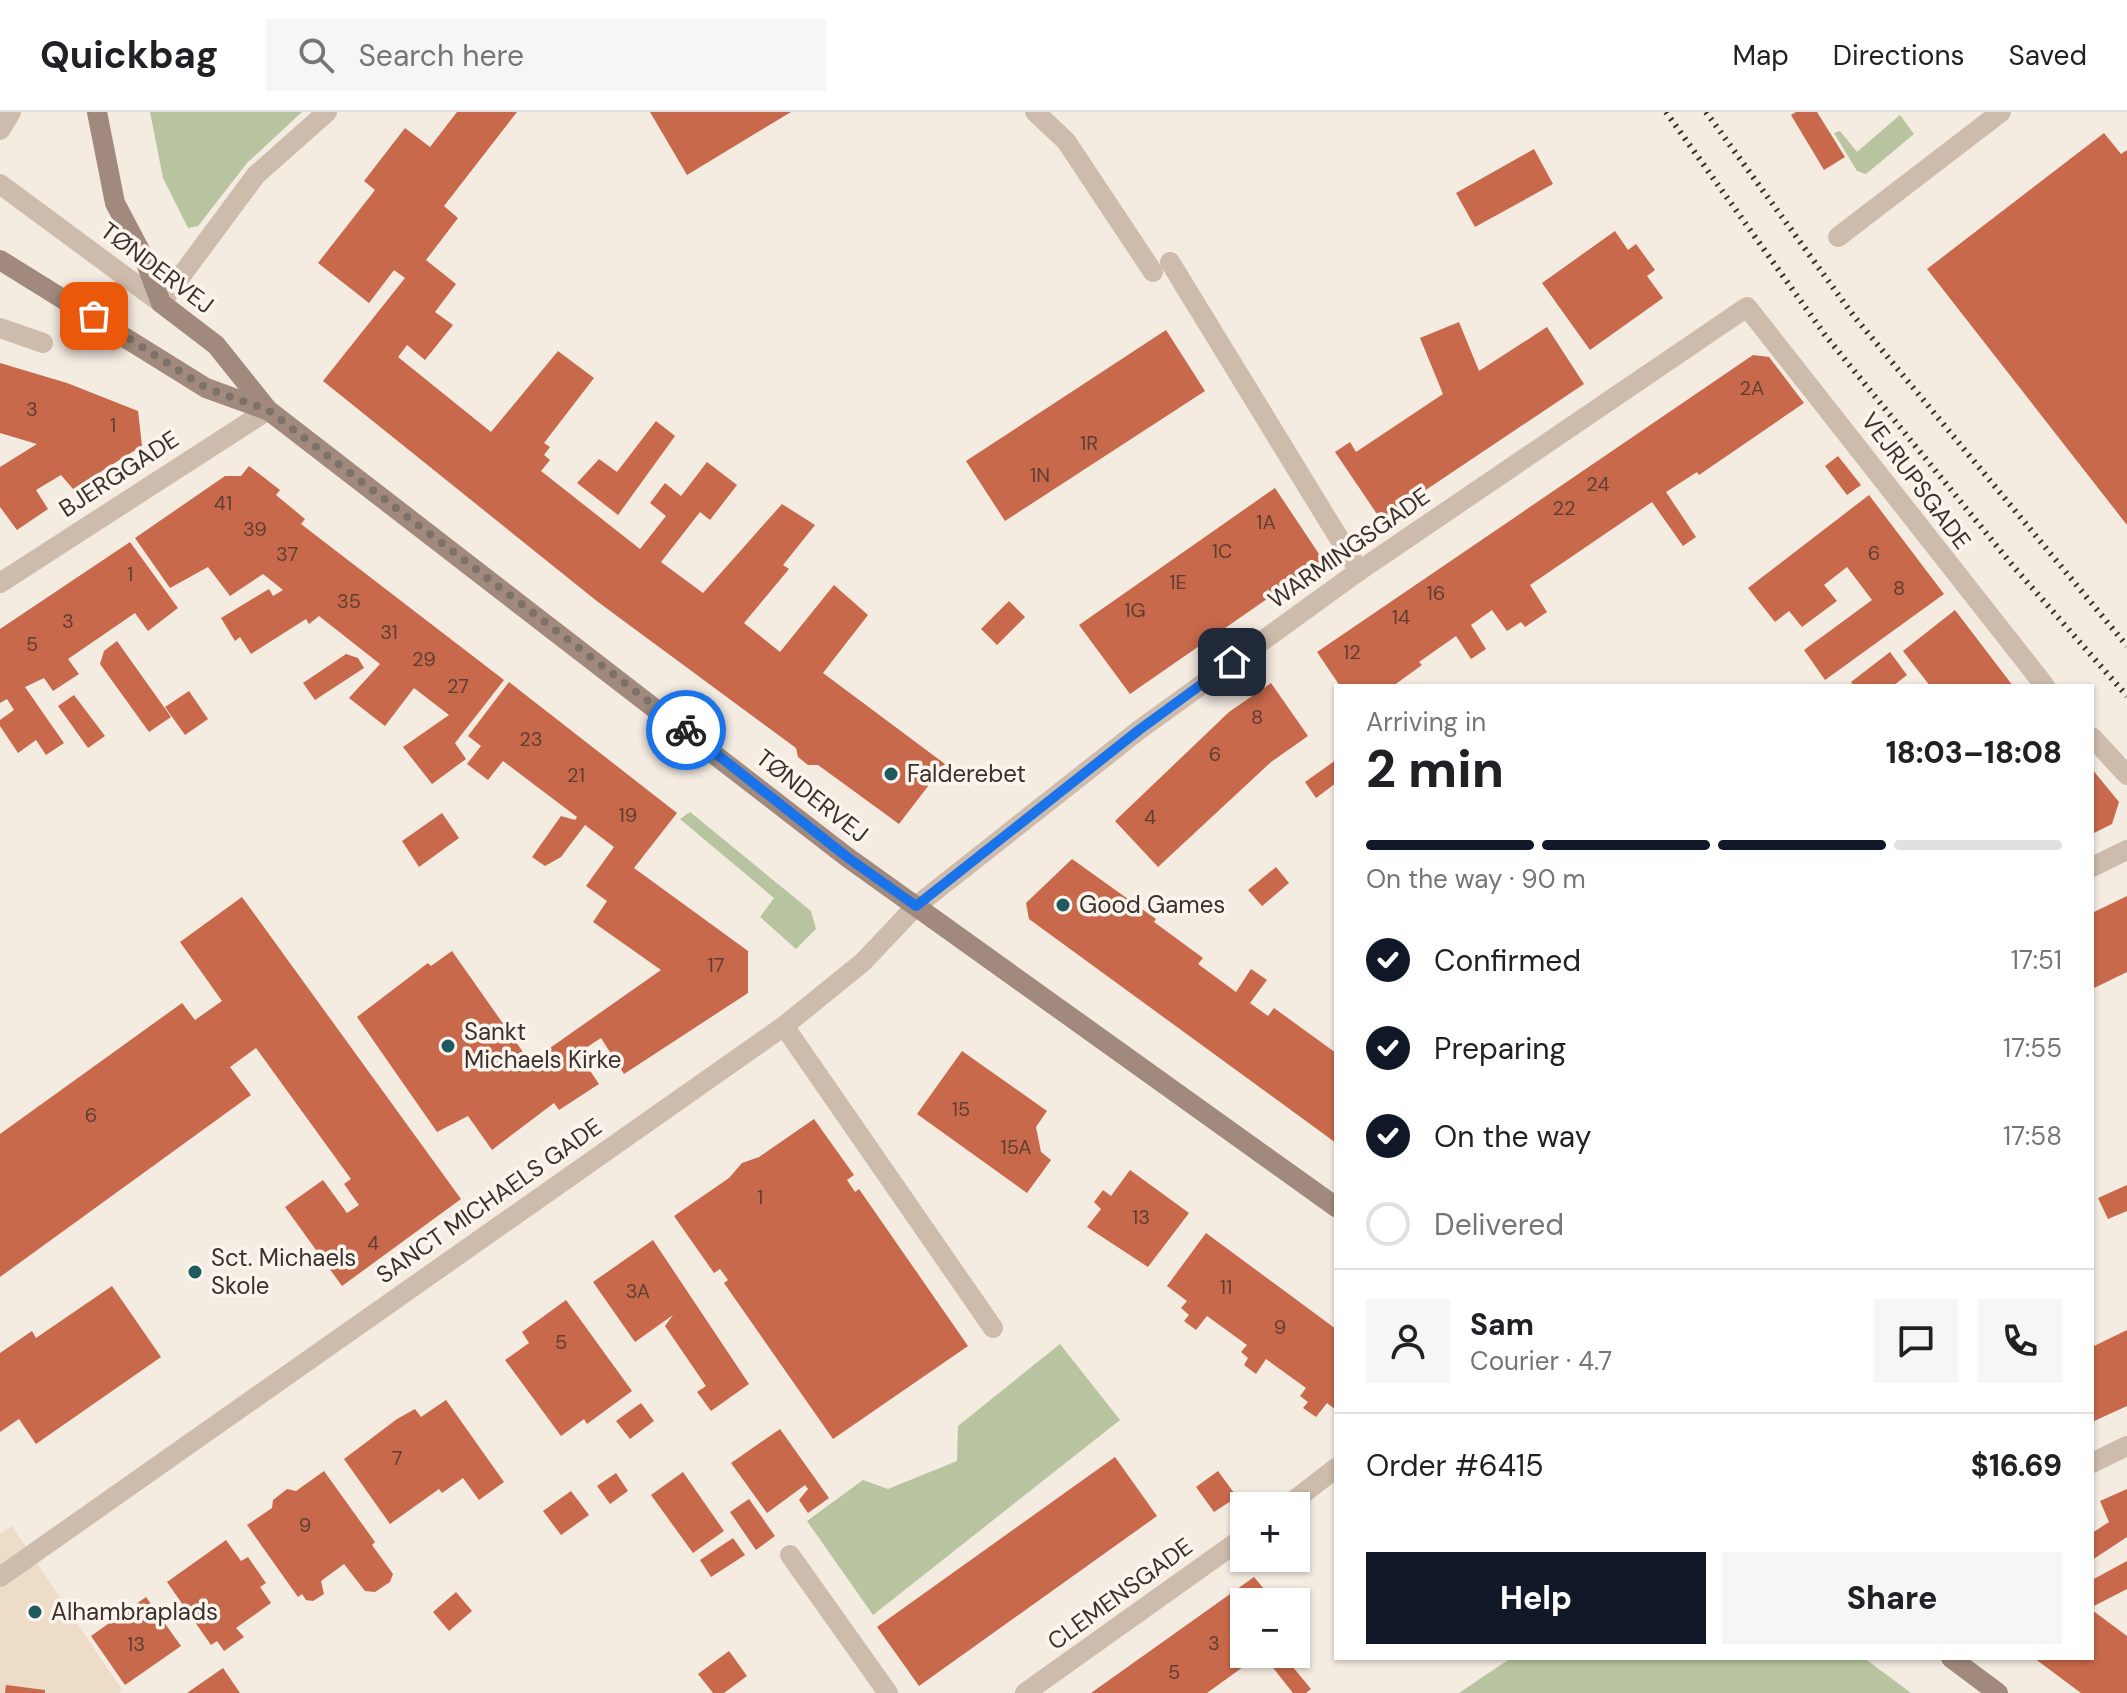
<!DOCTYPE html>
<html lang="en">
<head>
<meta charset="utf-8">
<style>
	body { margin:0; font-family:"DM Sans",sans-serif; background:#f6f6f6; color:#202124; height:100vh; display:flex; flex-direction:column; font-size:30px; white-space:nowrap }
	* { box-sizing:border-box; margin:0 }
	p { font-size:26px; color:#757577 }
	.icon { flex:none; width:44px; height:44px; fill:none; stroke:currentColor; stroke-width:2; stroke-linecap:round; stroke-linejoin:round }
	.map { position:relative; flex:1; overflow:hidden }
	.details { position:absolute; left:1334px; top:572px; width:760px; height:976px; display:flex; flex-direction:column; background:#fff; border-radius:0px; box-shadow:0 2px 6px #0004 }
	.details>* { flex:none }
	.buttons { position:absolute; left:1230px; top:1380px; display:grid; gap:16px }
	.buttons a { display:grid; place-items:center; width:80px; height:80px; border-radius:0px; background:#fff; box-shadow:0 2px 6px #0004; font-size:40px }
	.pin { position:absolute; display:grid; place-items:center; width:68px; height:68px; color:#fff; margin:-34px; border-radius:16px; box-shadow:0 4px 12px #0006 }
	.courier { position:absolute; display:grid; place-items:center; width:80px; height:80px; margin:-40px; border:6px solid #1a73e8; border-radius:50%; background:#fff; color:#222; box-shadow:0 2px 10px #0007 }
	.headline em { font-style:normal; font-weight:800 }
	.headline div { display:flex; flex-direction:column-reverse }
	.headline { display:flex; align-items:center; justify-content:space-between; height:136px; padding:0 32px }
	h1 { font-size:52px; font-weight:800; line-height:60px }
	.bar { display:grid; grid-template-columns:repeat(4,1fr); gap:12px 8px; align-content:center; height:96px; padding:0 32px }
	.bar i { height:10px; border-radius:6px; background:#e0e0e0 }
	.bar .on { background:#111827 }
	.bar p { grid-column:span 4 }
	.line { display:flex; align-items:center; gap:20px; padding:0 32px; border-top:2px solid #e0e0e0 }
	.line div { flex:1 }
	.round { display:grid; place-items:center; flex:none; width:84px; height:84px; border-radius:0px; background:#f6f6f6 }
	ol { padding:0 32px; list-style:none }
	li { display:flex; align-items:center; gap:24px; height:88px }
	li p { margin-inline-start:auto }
	li .icon { padding:8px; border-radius:50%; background:#111827; color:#fff; stroke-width:4 }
	li:last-child { color:#757577 }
	li i { width:44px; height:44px; border:4px solid #e0e0e0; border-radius:50% }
	.button { display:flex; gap:16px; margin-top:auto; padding:16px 32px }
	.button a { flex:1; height:92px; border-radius:0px; background:#111827; color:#fff; font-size:32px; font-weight:800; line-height:92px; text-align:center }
	.button a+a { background:#f6f6f6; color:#202124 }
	header { display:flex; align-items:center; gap:48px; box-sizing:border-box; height:112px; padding:0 40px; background:#fff; border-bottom:2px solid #e0e0e0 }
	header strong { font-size:38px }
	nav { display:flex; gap:44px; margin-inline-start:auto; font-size:28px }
	.search { width:560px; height:72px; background:#f6f6f6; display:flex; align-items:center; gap:20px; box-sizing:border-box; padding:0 28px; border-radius:0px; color:#757577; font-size:30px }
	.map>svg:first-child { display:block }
</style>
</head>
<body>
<header>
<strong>Quickbag</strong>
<div class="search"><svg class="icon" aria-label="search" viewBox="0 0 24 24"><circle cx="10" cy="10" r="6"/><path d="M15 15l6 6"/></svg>Search here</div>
<nav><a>Map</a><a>Directions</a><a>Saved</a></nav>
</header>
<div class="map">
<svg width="2127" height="1581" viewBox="0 0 2127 1581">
	<rect width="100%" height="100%" fill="#f4ebe1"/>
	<g fill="#b8c4a0">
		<path d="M150 0H302L247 51 198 114 188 116 163 66Z"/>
		<path d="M1900 3 1914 22 1866 62 1857 59 1834 21 1840 19 1857 40Z"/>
		<path d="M690 700 811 799 816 817 796 837 760 805 774 786 680 707Z"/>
		<path d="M1060 1232 1120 1308 873 1503 807 1409 863 1368 888 1377 957 1349 958 1314Z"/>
		<path d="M1511 1546H1864L1911 1581H1459Z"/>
	</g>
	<path fill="#ecdcc8" d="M12 1414 122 1578 119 1581H0V1422Z"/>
	<g fill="#c8694b">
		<path d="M457 0H517L444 94 458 106 426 148 456 172 435 200 453 213 425 248 407 233 398 245 491 320 558 239 594 266 544 331 550 335 544 343 550 348 541 359 640 437 666 404 650 391 665 371 681 384 707 350 737 373 710 408 700 400 661 450 703 481 782 392 815 413 783 453 789 457 744 511 780 540 834 473 868 503 823 561 945 652 899 712 818 653H808L798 645 796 636 598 490 323 269 405 166 394 158 369 191 318 151 375 78 364 69 405 16 430 35Z"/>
		<path d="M650 0H791L687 63Z"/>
		<path d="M1796 0H1817L1845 45 1824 58 1791 3Z"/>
		<path d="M2104 21 2121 42 2127 38V413L1927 157Z"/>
		<path d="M1534 37 1553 72 1475 115 1456 81Z"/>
		<path d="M1615 119 1628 138 1636 132 1655 158 1647 164 1663 186 1590 238 1542 171Z"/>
		<path d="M1459 210 1479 259 1547 215 1584 272 1381 408 1335 340 1350 330 1356 340 1443 282 1420 226Z"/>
		<path d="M1166 218 1205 279 1005 409 966 349Z"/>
		<path d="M1753 243 1769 245 1804 291 1699 363 1697 360 1666 380 1696 425 1683 434 1652 390 1530 473 1547 500 1525 515 1521 510 1507 519 1492 498 1471 513 1486 537 1471 547 1456 524 1419 550 1422 553 1393 574H1340L1317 540Z"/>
		<path d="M0 251 67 271 138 299 142 334 73 377 61 363 36 378 48 397 17 418 0 395V355L37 332 0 321Z"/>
		<path d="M656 309 675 324 618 403 577 371 599 347 617 360Z"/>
		<path d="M1838 344 1861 373 1847 383 1825 354Z"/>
		<path d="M249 354 280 378 276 383 305 407 301 412 504 568 455 631 466 647 432 672 403 635 449 603 414 576 385 614 349 586 380 552 319 504 309 512 306 507 251 542 240 525 235 529 221 506 269 477 273 484 283 478 263 462 230 484 208 455 170 476 135 426 225 364H241Z"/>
		<path d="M1275 376 1323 448 1130 582 1079 513Z"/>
		<path d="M1869 383 1944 482 1825 568 1804 538 1872 488 1847 455 1824 473 1837 489 1802 515 1789 499 1775 510 1748 476Z"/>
		<path d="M130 430 178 496 148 519 135 501 68 547 79 562 53 579 44 566 25 575 64 631 46 643 36 628 18 641 0 614V608L14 598 7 587 0 591V517Z"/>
		<path d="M1009 489 1025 505 997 533 981 517Z"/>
		<path d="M1955 498 2013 574H1930L1903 539Z"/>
		<path d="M117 529 171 605 149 620 100 552 104 539Z"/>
		<path d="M1890 540 1907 563 1893 574H1854L1851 570Z"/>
		<path d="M346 542 358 546 364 556 315 588 303 571Z"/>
		<path d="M509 570 677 701 634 756 748 839V881L624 962 601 926 578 941 599 972 559 998 554 991 492 1038 468 1004 437 1020 357 905 428 851 431 854 452 839 530 950 661 858 593 810 607 789 586 774 614 735 585 713 561 745 545 754 532 745 561 704 575 708 577 705 503 649 488 668 467 652 481 634 468 624Z"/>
		<path d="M1271 571 1308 624 1271 650 1158 755 1115 709 1229 600Z"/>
		<path d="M189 579 208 607 185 623 165 595Z"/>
		<path d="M74 583 105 624 88 636 58 594Z"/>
		<path d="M1336 648V671L1316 686 1305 670Z"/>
		<path d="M2092 657 2119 690 2112 712 2092 722Z"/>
		<path d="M442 701 459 726 419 755 402 729Z"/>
		<path d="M1072 747 1156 807 1154 810 1203 846 1198 852 1236 880 1251 857 1267 868 1250 891 1268 904 1274 896 1336 941V1031L1029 807 1026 791Z"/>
		<path d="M1276 755 1289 771 1262 794 1248 778Z"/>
		<path d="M2127 784V860L2092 877V801Z"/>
		<path d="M242 785 461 1087 342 1174 285 1095 323 1068 347 1101 359 1093 344 1072 351 1067 256 936 230 955 251 983 0 1165V1022L182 891 195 908 222 889 180 830Z"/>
		<path d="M962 939 1047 999 1036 1015 1041 1040 1051 1048 1027 1081 917 1002Z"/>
		<path d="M814 1007 854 1063 847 1068 855 1080 859 1077 968 1234 833 1327 724 1171 728 1168 720 1157 714 1161 674 1104 729 1066 742 1051 759 1045Z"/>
		<path d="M1130 1058 1189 1101 1148 1155 1087 1115 1101 1097 1094 1090 1103 1078 1111 1084Z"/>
		<path d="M2127 1073V1099L2108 1107 2098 1086Z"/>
		<path d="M1206 1121 1336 1217V1298L1327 1291 1316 1305 1303 1296 1308 1290 1300 1284 1306 1276 1266 1247 1256 1262 1244 1253 1248 1246 1241 1240 1247 1233 1207 1204 1196 1218 1184 1209 1189 1203 1181 1196 1187 1189 1167 1174Z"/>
		<path d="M653 1128 749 1272 711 1299 697 1280 706 1274 665 1214 673 1203 635 1230 593 1170Z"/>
		<path d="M112 1174 161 1245 36 1332 19 1307 0 1320V1241L32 1219 36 1226Z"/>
		<path d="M566 1188 632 1279 587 1312 584 1307 561 1324 505 1248 529 1231 522 1220Z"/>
		<path d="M2127 1218V1294L2092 1310V1235Z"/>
		<path d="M446 1288 504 1370 479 1388 463 1366 442 1381 439 1377 390 1412 344 1347 397 1307 415 1297 421 1305Z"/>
		<path d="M641 1291 654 1309 630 1327 616 1309Z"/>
		<path d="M780 1317 829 1386 808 1401 799 1388 808 1377 805 1373 767 1401 731 1351Z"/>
		<path d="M1115 1345 1157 1404 919 1574 877 1515Z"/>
		<path d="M324 1359 375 1430 372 1433 393 1462 390 1470 375 1480 365 1479 344 1452 321 1469 324 1482 313 1489 306 1488 302 1482 298 1485 247 1413 272 1396 273 1388 287 1377 296 1379Z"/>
		<path d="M1218 1359 1237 1385 1214 1400 1196 1375Z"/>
		<path d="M683 1360 724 1419 693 1441 651 1383Z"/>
		<path d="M616 1361 628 1379 610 1392 597 1374Z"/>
		<path d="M2127 1377V1425L2092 1448V1421L2109 1410 2100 1389Z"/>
		<path d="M571 1379 589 1403 561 1423 543 1399Z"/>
		<path d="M749 1387 775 1424 756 1438 730 1400Z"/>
		<path d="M733 1426 745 1443 711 1465 700 1448Z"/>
		<path d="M226 1428 241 1449 248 1445 266 1471 260 1475 271 1491 236 1516 244 1525 224 1539 217 1529 211 1533 167 1470Z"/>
		<path d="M2127 1449V1477L2092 1495V1468Z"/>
		<path d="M1254 1465 1275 1490H1244V1542H1261L1207 1581H1091Z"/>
		<path d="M456 1480 472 1499 449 1519 433 1500Z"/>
		<path d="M146 1485 181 1534 125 1573 91 1524Z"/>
		<path d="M2092 1498 2127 1524V1581H2081L2034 1546H2092Z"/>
		<path d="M729 1539 747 1564 724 1581H713L698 1562Z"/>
		<path d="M1262 1542H1288L1296 1551 1292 1554 1311 1577 1306 1581H1293Z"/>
		<path d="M223 1556 240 1581H187Z"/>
		<path d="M6 1573 45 1578V1581H5Z"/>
	</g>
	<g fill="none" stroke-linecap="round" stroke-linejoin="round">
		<g stroke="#cdbbac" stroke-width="20">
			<path d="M1035 0 1066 29 1153 160"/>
			<path d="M1170 150 1359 459"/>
			<path d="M161 191 256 63 327 0"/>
			<path d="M784 914 993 1216"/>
			<path d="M790 1443 888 1581"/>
		</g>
		<g stroke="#cdbbac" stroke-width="20">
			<path d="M1838 125 2001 0"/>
			<path d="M0 216 43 231"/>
			<path d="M0 471 268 298"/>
			<path d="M2092 625 2127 663"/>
			<path d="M2092 755 2127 738"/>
			<path d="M2092 1351 2127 1334"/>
			<path d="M1287 1394 1336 1356"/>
			<path d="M0 1465 784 914 863 850 916 794 1139 618 1359 459 1747 195 2045 574"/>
			<path d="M1025 1581 1244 1425"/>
		</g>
		<g stroke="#cdbbac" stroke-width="20">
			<path d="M0 18 11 0"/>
			<path d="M0 72 161 191"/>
		</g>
		<g stroke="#a18a7d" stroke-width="20">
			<path d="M97 0 115 91 144 146 161 191 216 233 268 298 847 745 1336 1095"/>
			<path d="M0 148 206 276 267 298"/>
			<path d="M1951 1546 1998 1581"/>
		</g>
		<g stroke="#3b302b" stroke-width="6" stroke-dasharray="2 6" stroke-linecap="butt">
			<path d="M1666 0 1825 223 2013 454 2127 584"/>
			<path d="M1706 0 1853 203 2127 534"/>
		</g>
	</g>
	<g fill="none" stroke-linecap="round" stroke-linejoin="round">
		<path stroke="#7c716b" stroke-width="8" stroke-dasharray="0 14.4" d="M94 204 206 276 268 298 686 618"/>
		<path stroke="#1a73e8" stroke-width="10" d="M686 618 847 745 916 794 1139 618 1232 550"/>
	</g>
	<g fill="#1f5a5e" stroke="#fbf5ee" stroke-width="3">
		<circle cx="891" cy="662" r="8"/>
		<circle cx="1063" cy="793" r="8"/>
		<circle cx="448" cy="934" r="8"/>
		<circle cx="195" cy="1160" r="8"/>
		<circle cx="35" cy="1500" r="8"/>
	</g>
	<g text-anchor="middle" stroke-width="7" stroke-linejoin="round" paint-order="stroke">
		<g font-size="20" fill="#5e3e33">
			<text x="1752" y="283">2A</text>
			<text x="32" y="304">3</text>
			<text x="113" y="320">1</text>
			<text x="1089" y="338">1R</text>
			<text x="1040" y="370">1N</text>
			<text x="1598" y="379">24</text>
			<text x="223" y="398">41</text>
			<text x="1564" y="403">22</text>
			<text x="1266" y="417">1A</text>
			<text x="255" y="424">39</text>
			<text x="1222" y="446">1C</text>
			<text x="1874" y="448">6</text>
			<text x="287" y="449">37</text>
			<text x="130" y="469">1</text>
			<text x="1178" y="477">1E</text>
			<text x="1899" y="483">8</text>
			<text x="1436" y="488">16</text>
			<text x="349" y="496">35</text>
			<text x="1135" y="505">1G</text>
			<text x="1401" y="512">14</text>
			<text x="68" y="516">3</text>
			<text x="389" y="527">31</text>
			<text x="32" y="539">5</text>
			<text x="1352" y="547">12</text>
			<text x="424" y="554">29</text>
			<text x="458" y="581">27</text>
			<text x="1257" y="612">8</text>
			<text x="531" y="634">23</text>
			<text x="1215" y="649">6</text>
			<text x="576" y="670">21</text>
			<text x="628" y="710">19</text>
			<text x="1150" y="712">4</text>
			<text x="716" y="860">17</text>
			<text x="961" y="1004">15</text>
			<text x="91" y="1010">6</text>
			<text x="1016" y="1042">15A</text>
			<text x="760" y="1092">1</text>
			<text x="1141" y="1112">13</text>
			<text x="373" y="1138">4</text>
			<text x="1226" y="1182">11</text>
			<text x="638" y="1186">3A</text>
			<text x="1280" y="1222">9</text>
			<text x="561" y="1237">5</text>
			<text x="397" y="1353">7</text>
			<text x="305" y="1420">9</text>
			<text x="1214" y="1538">3</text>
			<text x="136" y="1539">13</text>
			<text x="1174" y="1567">5</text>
		</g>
		<g font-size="24" fill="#3b302b" stroke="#fbf5ee">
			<text transform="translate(157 156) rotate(37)" y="8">TØNDERVEJ</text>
			<text transform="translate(119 362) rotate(-33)" y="8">BJERGGADE</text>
			<text transform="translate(1916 369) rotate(53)" y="8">VEJRUPSGADE</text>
			<text transform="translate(1349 436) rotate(-35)" y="8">WARMINGSGADE</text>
			<text transform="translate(812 684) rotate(38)" y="8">TØNDERVEJ</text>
			<text transform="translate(489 1089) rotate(-35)" y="8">SANCT MICHAELS GADE</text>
			<text transform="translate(1120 1482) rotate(-36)" y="8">CLEMENSGADE</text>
		</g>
		<g font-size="24" fill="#3b302b" stroke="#fbf5ee" text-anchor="start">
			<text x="907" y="670">Falderebet</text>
			<text x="1079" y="801">Good Games</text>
			<text x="464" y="928">Sankt<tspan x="464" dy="28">Michaels Kirke</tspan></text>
			<text x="211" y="1154">Sct. Michaels<tspan x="211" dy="28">Skole</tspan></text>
			<text x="51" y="1508">Alhambraplads</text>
		</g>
	</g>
</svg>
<div class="buttons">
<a>+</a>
<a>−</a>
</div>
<div class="pin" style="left:94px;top:204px;background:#ea580c"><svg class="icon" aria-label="bag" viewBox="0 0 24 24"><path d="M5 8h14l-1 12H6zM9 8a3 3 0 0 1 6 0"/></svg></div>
<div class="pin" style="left:1232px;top:550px;background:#1f2937"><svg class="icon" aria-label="home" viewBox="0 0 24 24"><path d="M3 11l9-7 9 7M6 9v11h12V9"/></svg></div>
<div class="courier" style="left:686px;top:618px"><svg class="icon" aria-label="bike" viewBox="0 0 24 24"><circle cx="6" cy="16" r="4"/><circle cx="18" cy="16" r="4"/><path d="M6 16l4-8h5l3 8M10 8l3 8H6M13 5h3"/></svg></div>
<section class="details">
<div class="headline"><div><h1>2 min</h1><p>Arriving in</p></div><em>18:03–18:08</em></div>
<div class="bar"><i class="on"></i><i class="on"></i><i class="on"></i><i></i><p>On the way · 90 m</p></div>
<ol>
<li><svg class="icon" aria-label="check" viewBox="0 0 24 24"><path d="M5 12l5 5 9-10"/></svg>Confirmed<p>17:51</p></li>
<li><svg class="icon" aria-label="check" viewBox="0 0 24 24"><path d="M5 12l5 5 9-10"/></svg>Preparing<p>17:55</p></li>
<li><svg class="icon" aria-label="check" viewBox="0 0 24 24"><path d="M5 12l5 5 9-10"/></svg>On the way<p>17:58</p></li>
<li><i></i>Delivered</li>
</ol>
<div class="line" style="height:144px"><a class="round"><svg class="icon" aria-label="person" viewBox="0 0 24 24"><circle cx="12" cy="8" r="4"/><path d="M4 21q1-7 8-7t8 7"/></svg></a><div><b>Sam</b><p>Courier · 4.7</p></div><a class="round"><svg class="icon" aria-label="chat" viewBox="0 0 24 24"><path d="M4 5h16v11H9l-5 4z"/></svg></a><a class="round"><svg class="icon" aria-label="phone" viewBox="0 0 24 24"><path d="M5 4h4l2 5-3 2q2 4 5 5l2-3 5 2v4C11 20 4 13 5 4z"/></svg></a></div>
<div class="line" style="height:104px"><div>Order #6415</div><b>$16.69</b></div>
<div class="button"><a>Help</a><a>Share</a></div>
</section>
</div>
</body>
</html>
